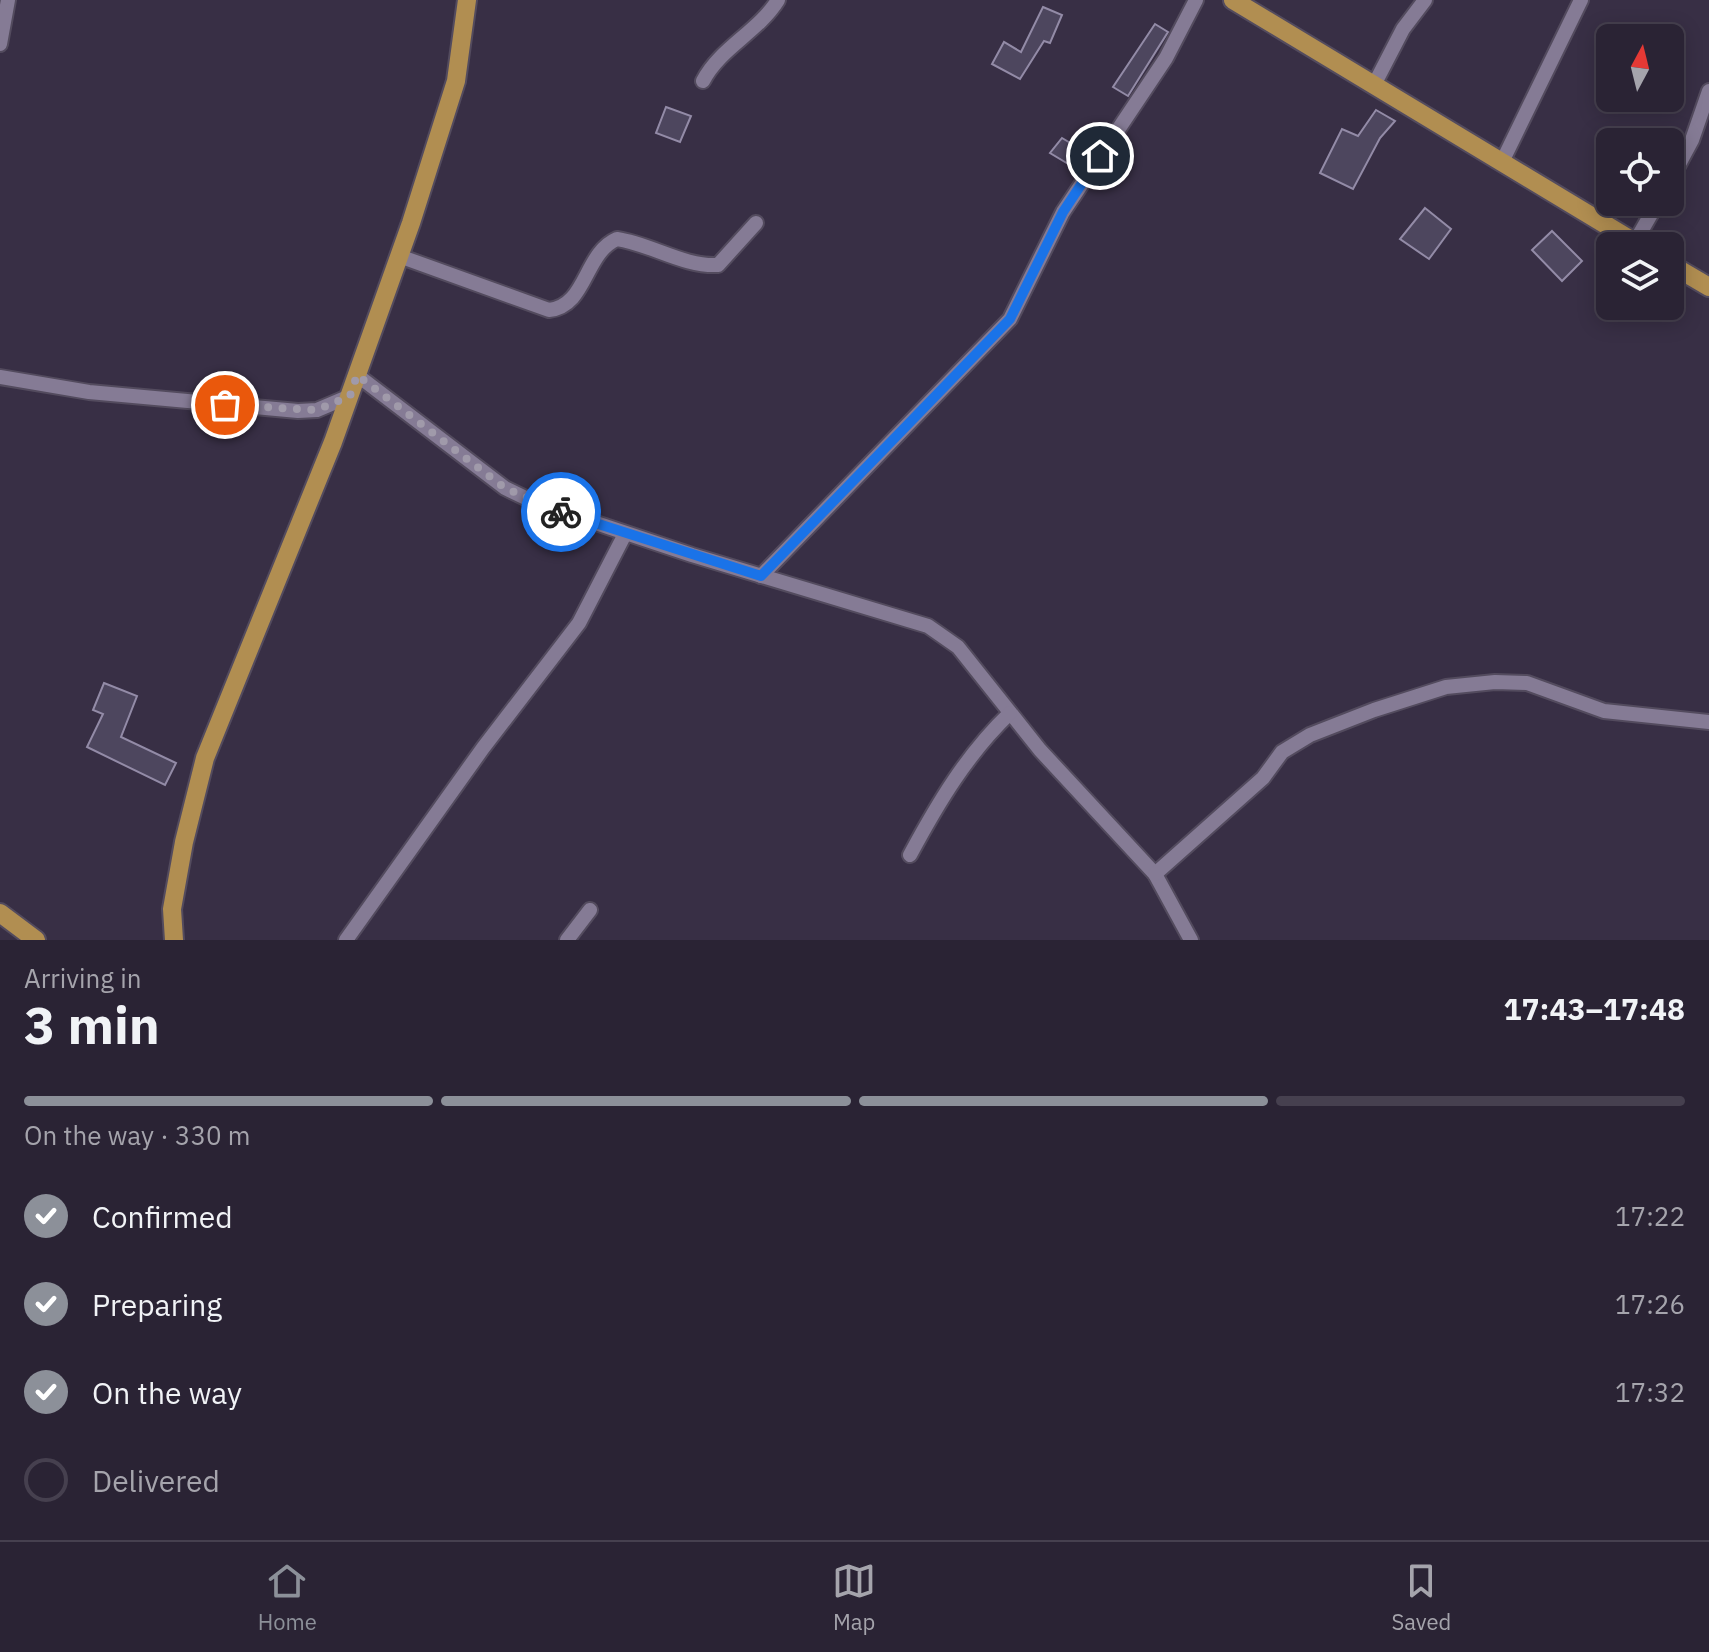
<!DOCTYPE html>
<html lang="en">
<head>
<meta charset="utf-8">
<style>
	body { margin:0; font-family:"IBM Plex Sans",sans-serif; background:#322b3c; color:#f1f3f6; height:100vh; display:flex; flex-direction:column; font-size:30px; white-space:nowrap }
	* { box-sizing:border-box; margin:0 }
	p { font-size:26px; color:#a5a4ac }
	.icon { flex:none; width:44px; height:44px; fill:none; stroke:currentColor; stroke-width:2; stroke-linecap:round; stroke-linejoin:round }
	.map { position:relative; height:940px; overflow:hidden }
	.details { display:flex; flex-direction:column; background:#2a2334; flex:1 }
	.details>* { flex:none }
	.needle { width:52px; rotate:7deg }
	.tools { position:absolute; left:1596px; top:24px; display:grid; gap:16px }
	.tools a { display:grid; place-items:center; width:88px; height:88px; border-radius:12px; background:#2a2334; box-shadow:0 4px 20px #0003,0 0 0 2px #46404f; font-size:40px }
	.pin { position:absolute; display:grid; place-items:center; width:68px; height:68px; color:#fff; margin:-34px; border:4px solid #fff; border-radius:50%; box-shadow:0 2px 8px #0007 }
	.courier { position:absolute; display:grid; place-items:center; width:80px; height:80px; margin:-40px; border:6px solid #1a73e8; border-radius:50%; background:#fff; color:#222; box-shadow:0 2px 10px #0007 }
	.headline em { font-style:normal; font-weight:700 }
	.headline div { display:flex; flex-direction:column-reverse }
	.headline { display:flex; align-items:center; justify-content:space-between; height:136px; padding:0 24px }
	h1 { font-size:52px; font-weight:700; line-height:60px }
	.bar { display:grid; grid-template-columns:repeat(4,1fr); gap:12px 8px; align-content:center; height:96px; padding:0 24px }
	.bar i { height:10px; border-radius:6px; background:#46404f }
	.bar .on { background:#8c9099 }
	.bar p { grid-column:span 4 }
	ol { padding:0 24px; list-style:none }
	li { display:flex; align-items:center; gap:24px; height:88px }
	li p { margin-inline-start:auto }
	li .icon { padding:8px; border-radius:50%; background:#8c9099; color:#fff; stroke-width:4 }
	li:last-child { color:#a5a4ac }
	li i { width:44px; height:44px; border:4px solid #46404f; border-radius:50% }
	.tab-bar { display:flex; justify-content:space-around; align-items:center; height:112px; border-top:2px solid #46404f; background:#2a2334; font-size:22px; color:#a5a4ac }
	.tab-bar a { display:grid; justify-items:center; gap:4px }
	.tab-bar .on { color:#8c9099 }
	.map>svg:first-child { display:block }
</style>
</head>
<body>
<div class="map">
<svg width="1709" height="940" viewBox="0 0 1709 940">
	<rect width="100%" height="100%" fill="#382f45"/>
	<g fill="#4d465e" stroke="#938ba7" stroke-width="2">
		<path d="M1043 7 1062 15 1050 43 1044 41 1020 79 992 64 1004 42 1021 52Z"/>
		<path d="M1155 24 1168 32 1128 96 1113 87Z"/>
		<path d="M666 107 691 116 680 142 656 133Z"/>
		<path d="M1376 110 1395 121 1380 138 1353 189 1320 173 1342 129 1358 136Z"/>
		<path d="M1062 138 1082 150 1070 165 1050 153Z"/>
		<path d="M1425 208 1451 229 1429 259 1400 239Z"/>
		<path d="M1552 231 1582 261 1562 281 1532 250Z"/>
		<path d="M104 683 137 696 121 737 176 763 165 785 87 747 103 714 93 710Z"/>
	</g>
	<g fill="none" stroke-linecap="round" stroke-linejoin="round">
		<defs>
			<g id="minor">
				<path d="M0 44 8 0"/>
				<path d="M703 81C720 48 758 32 778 0"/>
				<path d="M1374 85 1403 29 1425 0"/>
				<path d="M1502 162 1581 0"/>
				<path d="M1670 181 1692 140 1709 91"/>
				<path d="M1635 242 1658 202"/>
				<path d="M399 256 549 310C587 306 584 253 617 239 651 244 684 267 718 265L756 223"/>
				<path d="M357 375 505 488 536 503 692 555 928 626 958 647 1040 750 1155 874 1191 940"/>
				<path d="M0 377 89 392 298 411 317 410 350 396"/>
				<path d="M761 576 1010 319 1063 212 1166 58 1196 0"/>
				<path d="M910 855C938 803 967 754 1010 713"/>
				<path d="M1155 874 1263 778 1282 752 1310 735 1374 710 1446 687 1495 682 1527 683 1604 711 1709 722"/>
				<path d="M346 940 483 748 579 623 625 534"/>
				<path d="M567 940 590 910"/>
			</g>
			<g id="major">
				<path d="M1233 0 1641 246"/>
				<path d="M1670 264 1709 287"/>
				<path d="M0 913 36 940"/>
				<path d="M174 940 172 909 184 842 205 758 333 442 411 223 456 81 467 0"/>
			</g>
		</defs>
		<use href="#minor" stroke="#534b5e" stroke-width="18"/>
		<use href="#major" stroke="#534b5e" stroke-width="22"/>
		<use href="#minor" stroke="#857b95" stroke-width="14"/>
		<use href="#major" stroke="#b18e51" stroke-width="18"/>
	</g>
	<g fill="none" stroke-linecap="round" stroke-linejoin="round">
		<path stroke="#a09aaa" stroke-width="8" stroke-dasharray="0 14.4" d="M225 405 317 410 350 396 357 375 505 488 561 512"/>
		<path stroke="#1a73e8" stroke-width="10" d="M561 512 761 576 1010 319 1063 212 1100 156"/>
	</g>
</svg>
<div class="tools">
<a><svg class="needle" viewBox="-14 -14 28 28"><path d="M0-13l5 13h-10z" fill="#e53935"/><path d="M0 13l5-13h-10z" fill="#a5a4ac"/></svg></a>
<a><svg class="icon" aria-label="locate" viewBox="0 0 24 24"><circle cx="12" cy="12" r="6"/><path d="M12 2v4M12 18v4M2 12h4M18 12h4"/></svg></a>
<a><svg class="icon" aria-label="layers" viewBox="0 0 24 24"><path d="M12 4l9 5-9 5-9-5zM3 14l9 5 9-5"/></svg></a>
</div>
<div class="pin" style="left:225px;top:405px;background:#ea580c"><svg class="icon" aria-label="bag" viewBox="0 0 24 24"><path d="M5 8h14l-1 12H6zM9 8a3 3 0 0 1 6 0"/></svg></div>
<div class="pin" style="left:1100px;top:156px;background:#1f2937"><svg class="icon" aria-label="home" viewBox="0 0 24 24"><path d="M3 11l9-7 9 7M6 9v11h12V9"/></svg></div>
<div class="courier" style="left:561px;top:512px"><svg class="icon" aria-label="bike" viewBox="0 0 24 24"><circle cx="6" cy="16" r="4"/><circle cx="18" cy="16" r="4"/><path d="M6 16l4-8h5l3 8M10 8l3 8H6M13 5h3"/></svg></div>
</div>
<section class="details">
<div class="headline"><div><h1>3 min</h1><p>Arriving in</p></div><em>17:43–17:48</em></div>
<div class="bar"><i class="on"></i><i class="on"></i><i class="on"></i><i></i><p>On the way · 330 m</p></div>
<ol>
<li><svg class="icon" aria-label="check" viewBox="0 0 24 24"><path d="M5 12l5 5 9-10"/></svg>Confirmed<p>17:22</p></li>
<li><svg class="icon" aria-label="check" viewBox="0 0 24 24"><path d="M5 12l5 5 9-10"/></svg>Preparing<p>17:26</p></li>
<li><svg class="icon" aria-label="check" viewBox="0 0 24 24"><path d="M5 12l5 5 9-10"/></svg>On the way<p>17:32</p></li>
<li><i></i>Delivered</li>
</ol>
</section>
<nav class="tab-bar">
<a class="on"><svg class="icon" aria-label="home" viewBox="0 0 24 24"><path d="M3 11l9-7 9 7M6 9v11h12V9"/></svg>Home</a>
<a><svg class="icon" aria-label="map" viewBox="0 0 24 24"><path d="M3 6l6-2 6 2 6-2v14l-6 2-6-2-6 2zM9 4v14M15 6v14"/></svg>Map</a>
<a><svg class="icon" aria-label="saved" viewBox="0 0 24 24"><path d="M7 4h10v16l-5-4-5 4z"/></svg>Saved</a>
</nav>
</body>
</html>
